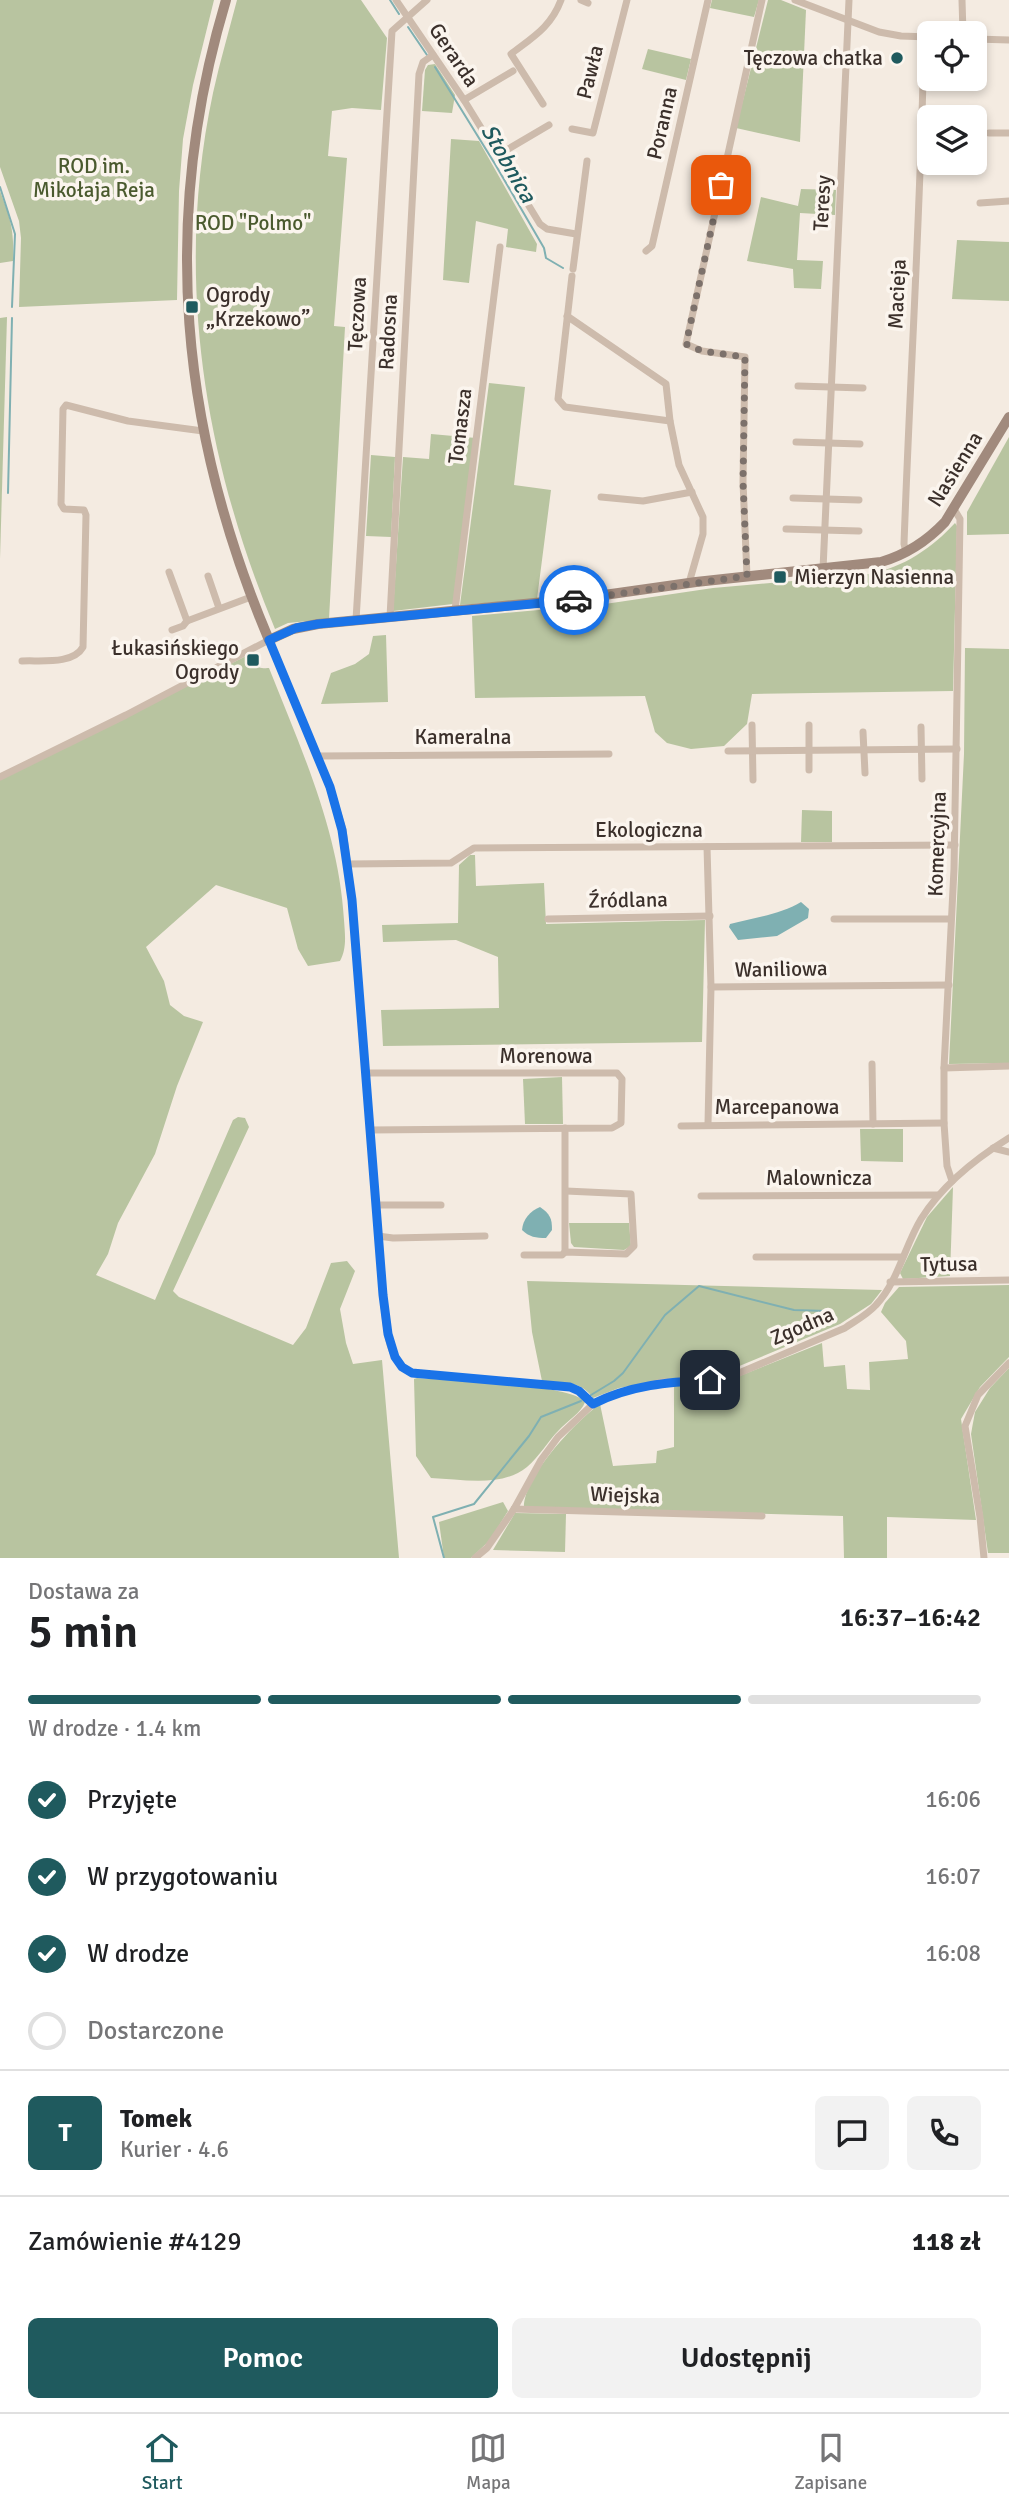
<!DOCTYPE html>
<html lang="pl">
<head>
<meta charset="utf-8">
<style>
	body { margin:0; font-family:Signika,sans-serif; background:#f2f2f2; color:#202124; height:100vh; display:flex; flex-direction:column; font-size:26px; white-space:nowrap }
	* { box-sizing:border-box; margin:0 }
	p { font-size:23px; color:#757577 }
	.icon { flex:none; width:38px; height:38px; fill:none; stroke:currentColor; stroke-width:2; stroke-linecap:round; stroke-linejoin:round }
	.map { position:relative; height:1558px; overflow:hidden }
	.drawer { display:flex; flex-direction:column; background:#fff; flex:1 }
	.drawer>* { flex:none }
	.tools { position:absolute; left:917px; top:21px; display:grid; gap:14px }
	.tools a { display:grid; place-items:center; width:70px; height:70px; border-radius:10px; background:#fff; box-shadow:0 4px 10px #0003; font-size:35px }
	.pin { position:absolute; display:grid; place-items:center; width:60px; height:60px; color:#fff; margin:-30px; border-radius:14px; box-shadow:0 4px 10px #0006 }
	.courier { position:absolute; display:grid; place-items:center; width:70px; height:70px; margin:-35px; border:5px solid #1a73e8; border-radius:50%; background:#fff; color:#222; box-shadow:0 2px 9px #0007 }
	.headline em { font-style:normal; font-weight:600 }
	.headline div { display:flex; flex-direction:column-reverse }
	.headline { display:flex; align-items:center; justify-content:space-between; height:119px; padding:0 28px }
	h1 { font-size:46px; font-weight:600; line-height:52px }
	.bar { display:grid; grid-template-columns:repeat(4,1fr); gap:10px 7px; align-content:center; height:84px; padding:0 28px }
	.bar i { height:9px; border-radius:5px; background:#e0e0e0 }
	.bar .on { background:#1f5a5e }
	.bar p { grid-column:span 4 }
	.line { display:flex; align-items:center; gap:18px; padding:0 28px; border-top:2px solid #e0e0e0 }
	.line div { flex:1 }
	.round { display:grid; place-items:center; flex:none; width:74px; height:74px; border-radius:10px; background:#f2f2f2 }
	ol { padding:0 28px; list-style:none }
	li { display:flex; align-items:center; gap:21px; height:77px }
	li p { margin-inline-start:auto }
	li .icon { padding:7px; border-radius:50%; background:#1f5a5e; color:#fff; stroke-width:4 }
	li:last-child { color:#757577 }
	li i { width:38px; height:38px; border:4px solid #e0e0e0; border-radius:50% }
	.button { display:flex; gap:14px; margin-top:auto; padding:14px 28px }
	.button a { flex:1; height:80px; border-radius:10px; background:#1f5a5e; color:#fff; font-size:28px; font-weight:600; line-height:80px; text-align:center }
	.button a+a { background:#f2f2f2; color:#202124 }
	.menu { display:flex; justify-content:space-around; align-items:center; height:98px; border-top:2px solid #e0e0e0; background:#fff; font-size:19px; color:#757577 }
	.menu a { display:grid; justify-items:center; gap:4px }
	.menu .on { color:#1f5a5e }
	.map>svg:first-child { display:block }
</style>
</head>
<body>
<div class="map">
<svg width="1009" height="1558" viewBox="0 0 1009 1558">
	<rect width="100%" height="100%" fill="#f4ebe1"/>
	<g fill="#b8c4a0">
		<path d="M0 0H214L193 85 183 139 179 191 177 300 19 307 21 238 19 221 0 167Z"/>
		<path d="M237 0H361L387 38 381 110 352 108 332 111 328 156 347 158 334 326 345 327 329 619 288 623 275 629C204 459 174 276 213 93 220 61 229 31 237 0Z"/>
		<path d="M712 0H759L754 17 710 8Z"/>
		<path d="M768 0H781L806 10 800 142 736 128Z"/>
		<path d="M648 49 691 59 686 80 642 69Z"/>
		<path d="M435 64 455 95 452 113 422 111 425 70 428 65Z"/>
		<path d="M451 139 479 141 537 244 536 252 506 247 508 229 476 221 469 283 443 280Z"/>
		<path d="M801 189 836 190 835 215 800 213 797 260 823 261 821 289 794 288 793 269 747 261 761 197 798 206Z"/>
		<path d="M0 191C11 220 14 230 13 261L0 263Z"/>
		<path d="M957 240 1009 242V301L952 299Z"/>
		<path d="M7 317 0 559V318Z"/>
		<path d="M489 383 525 387 514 485 551 490 537 599 460 605Z"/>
		<path d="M431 434 476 438 453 604 393 611 403 457 429 459Z"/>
		<path d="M1009 437V534L967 535V512Z"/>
		<path d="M371 455 395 457 391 537 366 536Z"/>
		<path d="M955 523 957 526 953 691 752 694 747 724 724 746 691 749 667 743 655 732 645 696 475 698 472 616 605 604 713 588 870 574C904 567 932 548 955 523Z"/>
		<path d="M386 635 388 702 321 704 331 673 355 664 369 654 373 636Z"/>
		<path d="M965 648 1009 649V1063L949 1064 964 754Z"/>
		<path d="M248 655C254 665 257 669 269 668 301 749 339 831 344 920 345 935 347 948 340 961L308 966 298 949 287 908 216 885 146 947 164 981 170 1005 184 1016 203 1022 177 1086 155 1154 118 1223 108 1254 96 1275 155 1300 233 1120 238 1117 245 1118 249 1127 173 1291 179 1297 293 1345 306 1328 331 1263 347 1261 355 1271 340 1309 346 1343 353 1364 382 1360 399 1558H0V780Z"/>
		<path d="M802 810 832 811V842H801Z"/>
		<path d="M470 855H475L476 886 544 883 546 924 705 920 702 1042 383 1046 381 1010 499 1008 498 957 456 940 383 942 382 925 458 923 459 865Z"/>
		<path d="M562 1077 563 1124H525L523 1079Z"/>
		<path d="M860 1129H903V1162L861 1161Z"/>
		<path d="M953 1187 950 1276 903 1279 900 1273 927 1217Z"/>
		<path d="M569 1223H629L631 1246 624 1250 574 1247 571 1243Z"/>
		<path d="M527 1281 882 1290 871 1304 840 1324 737 1367 701 1376 667 1379 619 1388 593 1398C581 1380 562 1383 542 1381L532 1332Z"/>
		<path d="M1009 1285V1357L980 1387 961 1419 976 1520 887 1517V1558H844L843 1516 524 1507C524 1476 576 1421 600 1404L613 1466 656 1463 657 1451 674 1447V1386L710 1384 732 1379 822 1343 824 1367 845 1365 847 1389 870 1390 869 1362 908 1359 906 1341 881 1312 885 1303 899 1287Z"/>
		<path d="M1009 1368V1553H988L971 1434 975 1412 990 1388Z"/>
		<path d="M417 1378C446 1380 572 1384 585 1402 582 1412 566 1422 559 1430 548 1441 539 1457 527 1467 501 1488 462 1479 431 1478L416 1456 414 1379Z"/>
		<path d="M503 1502 508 1511 490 1540 471 1558H444L439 1522Z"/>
		<path d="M515 1513 566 1514 565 1552 493 1550Z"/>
	</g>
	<g fill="#7fb0b2">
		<path d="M801 902 809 909 808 918 777 936 738 940 729 927 730 924C754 918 781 914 801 902Z"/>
		<path d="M540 1207C550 1214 552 1218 552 1230L546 1238C536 1238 529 1237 522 1230 523 1219 530 1211 540 1207Z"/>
	</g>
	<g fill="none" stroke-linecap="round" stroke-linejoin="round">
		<g stroke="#7fb0b2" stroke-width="2">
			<path d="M390 0 399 14"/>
			<path d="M408 27 427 55"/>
			<path d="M435 67 495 164 544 248 546 258 563 268"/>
			<path d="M0 187 15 234 12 307"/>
			<path d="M8 493 12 318"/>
			<path d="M591 1395 614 1381 623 1373 665 1315 699 1286 794 1310 827 1311"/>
			<path d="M444 1558 433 1517 474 1504 529 1436 541 1417 581 1401"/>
		</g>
		<g stroke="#cdbbac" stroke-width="7">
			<path d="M396 0 464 100 540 224 547 229 576 234"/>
			<path d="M581 0 588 3"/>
			<path d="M795 0 879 32 901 36 929 37"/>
			<path d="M962 0 963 33"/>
			<path d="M975 39 1009 40"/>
			<path d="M464 100 513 71"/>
			<path d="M543 104 511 54C533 37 551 27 561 0"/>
			<path d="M572 129 593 133 627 0"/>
			<path d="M989 133H1009"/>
			<path d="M498 155 549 125"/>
			<path d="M980 203 1009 201"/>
			<path d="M646 251 652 246 708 0"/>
			<path d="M573 269 587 161"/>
			<path d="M572 276 558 399 565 407 670 421 679 465 703 517V534L689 583"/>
			<path d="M567 316 666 384 670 421"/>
			<path d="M798 386 863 388"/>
			<path d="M796 442 860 444"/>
			<path d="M601 497 643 501 692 492"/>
			<path d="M793 498 859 500"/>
			<path d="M786 529 859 531"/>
			<path d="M906 552 904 544C910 375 921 206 924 37"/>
			<path d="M823 569 849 0"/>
			<path d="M169 572 187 621"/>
			<path d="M208 576 219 608"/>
			<path d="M747 576 743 482 745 357 702 351 686 344 762 0"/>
			<path d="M455 610 500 247"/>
			<path d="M390 617 419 74 423 62 433 55"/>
			<path d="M356 620 392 31 427 0"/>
			<path d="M172 630 183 626 187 621 251 597"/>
			<path d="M22 661C40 660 73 665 83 647L86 515 84 510 64 509 61 504 63 409 66 405 128 421 203 431"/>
			<path d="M752 725 753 780"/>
			<path d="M921 727 922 779"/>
			<path d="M863 732 865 773"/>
			<path d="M728 751 957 749"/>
			<path d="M318 756 609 754"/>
			<path d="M809 770V725"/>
			<path d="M0 777 126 715 269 640 330 787 343 830 352 900 383 1295C386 1320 385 1361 412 1373L570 1387 579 1391 593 1404"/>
			<path d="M707 847 711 987 708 1124"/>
			<path d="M348 864 451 863 474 848 955 845"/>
			<path d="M548 919 710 916"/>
			<path d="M834 919H951"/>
			<path d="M711 987 949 985"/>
			<path d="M872 1064 873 1124"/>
			<path d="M944 1068 1009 1066"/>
			<path d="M366 1073H617L622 1079 621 1123 612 1128 370 1130"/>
			<path d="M681 1126 944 1123"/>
			<path d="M565 1128V1252"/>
			<path d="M993 1148 1009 1152"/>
			<path d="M952 1181 947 1166 944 1123V1068L954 869 960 519 954 509"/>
			<path d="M701 1196 938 1195"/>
			<path d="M377 1205H441"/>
			<path d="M378 1236 393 1238 485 1236"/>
			<path d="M524 1255H562L565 1252 626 1254 634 1246 631 1194 566 1191"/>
			<path d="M756 1257H902"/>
			<path d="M890 1282 1009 1280"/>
			<path d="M514 1509 762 1516"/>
			<path d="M475 1558 487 1548 514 1509 541 1460 558 1437 593 1404 611 1395 662 1382 710 1380 732 1376 845 1328C855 1321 867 1315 876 1305 898 1282 905 1245 921 1219 943 1184 975 1159 1009 1138"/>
			<path d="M984 1558 980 1517 965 1426 978 1395 1009 1363"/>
		</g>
		<path stroke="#a18a7d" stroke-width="10" d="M226 0C160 220 180 430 269 640L293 629 318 624 576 599 696 582 881 562C905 555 928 540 945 522L1009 417"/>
	</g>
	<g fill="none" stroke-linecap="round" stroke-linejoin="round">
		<path stroke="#7c716b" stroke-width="7" stroke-dasharray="0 12.6" d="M574 600 747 576 743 482 745 357 702 351 686 344 721 185"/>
		<path stroke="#1a73e8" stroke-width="9" d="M574 600 318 624 296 628 269 640 330 787 342 830 352 900 383 1295 388 1334 395 1357 402 1367 412 1373 570 1387 579 1391 593 1404C630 1385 669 1382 710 1380"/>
	</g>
	<g fill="#1f5a5e" stroke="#fbf5ee" stroke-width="2.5">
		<circle cx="897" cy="58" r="7"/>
		<rect x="185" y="300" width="14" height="14" rx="3.5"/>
		<rect x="773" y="570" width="14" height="14" rx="3.5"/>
		<rect x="246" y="653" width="14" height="14" rx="3.5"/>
	</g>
	<g text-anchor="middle" stroke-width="7" stroke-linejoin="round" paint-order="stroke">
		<g font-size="21" fill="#3b302b" stroke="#fbf5ee">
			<text transform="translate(454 55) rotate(56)" y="7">Gerarda</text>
			<text transform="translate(590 72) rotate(-76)" y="7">Pawła</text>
			<text transform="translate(662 123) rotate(-77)" y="7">Poranna</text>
			<text transform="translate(822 203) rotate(-87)" y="7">Teresy</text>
			<text transform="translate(897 294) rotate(-87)" y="7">Macieja</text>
			<text transform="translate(357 314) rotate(-87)" y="7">Tęczowa</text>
			<text transform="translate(388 332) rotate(-87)" y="7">Radosna</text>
			<text transform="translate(460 426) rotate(-83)" y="7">Tomasza</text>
			<text transform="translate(955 469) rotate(-58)" y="7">Nasienna</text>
			<text x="463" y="744">Kameralna</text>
			<text x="649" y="837">Ekologiczna</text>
			<text transform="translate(937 844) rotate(-88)" y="7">Komercyjna</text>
			<text transform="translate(628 900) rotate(-1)" y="7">Źródlana</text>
			<text transform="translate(781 969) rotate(-1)" y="7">Waniliowa</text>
			<text x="546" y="1063">Morenowa</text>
			<text x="777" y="1114">Marcepanowa</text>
			<text x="819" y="1185">Malownicza</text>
			<text transform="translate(949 1264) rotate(-1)" y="7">Tytusa</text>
			<text transform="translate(802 1326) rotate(-23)" y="7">Zgodna</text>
			<text transform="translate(625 1495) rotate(2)" y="7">Wiejska</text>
		</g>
		<g font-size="21" fill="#3b302b" stroke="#fbf5ee" text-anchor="end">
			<text x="883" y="65">Tęczowa chatka</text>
			<text x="206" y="302" text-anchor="start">Ogrody<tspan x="206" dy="24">„Krzekowo”</tspan></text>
			<text x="794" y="584" text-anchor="start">Mierzyn Nasienna</text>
			<text x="239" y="655">Łukasińskiego<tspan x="239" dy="24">Ogrody</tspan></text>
		</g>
		<g font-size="21" fill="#4a5a2e" stroke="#fbf5ee">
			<text x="94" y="173">ROD im.<tspan x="94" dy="24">Mikołaja Reja</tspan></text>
			<text x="253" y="230">ROD "Polmo"</text>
		</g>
		<g font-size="23" font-style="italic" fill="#1f5a5e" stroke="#fbf5ee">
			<text transform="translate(509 163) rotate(60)" y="8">Stobnica</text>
		</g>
	</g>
</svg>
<div class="tools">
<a><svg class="icon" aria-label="locate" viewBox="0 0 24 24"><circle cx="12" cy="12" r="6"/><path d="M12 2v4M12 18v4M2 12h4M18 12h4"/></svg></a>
<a><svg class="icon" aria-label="layers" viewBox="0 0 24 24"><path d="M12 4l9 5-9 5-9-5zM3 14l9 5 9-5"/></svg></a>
</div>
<div class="pin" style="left:721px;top:185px;background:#ea580c"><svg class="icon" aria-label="bag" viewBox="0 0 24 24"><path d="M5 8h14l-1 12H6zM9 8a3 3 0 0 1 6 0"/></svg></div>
<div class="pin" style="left:710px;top:1380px;background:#1f2937"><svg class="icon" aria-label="home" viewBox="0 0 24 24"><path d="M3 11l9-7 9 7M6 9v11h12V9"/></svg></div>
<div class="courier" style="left:574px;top:600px"><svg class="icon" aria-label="car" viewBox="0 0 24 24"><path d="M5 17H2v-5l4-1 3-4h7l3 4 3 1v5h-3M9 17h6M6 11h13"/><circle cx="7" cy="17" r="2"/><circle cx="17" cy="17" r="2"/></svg></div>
</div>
<section class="drawer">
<div class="headline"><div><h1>5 min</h1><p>Dostawa za</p></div><em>16:37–16:42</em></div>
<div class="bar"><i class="on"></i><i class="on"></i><i class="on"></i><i></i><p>W drodze · 1.4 km</p></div>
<ol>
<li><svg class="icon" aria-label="check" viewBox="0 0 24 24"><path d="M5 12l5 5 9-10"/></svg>Przyjęte<p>16:06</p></li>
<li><svg class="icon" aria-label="check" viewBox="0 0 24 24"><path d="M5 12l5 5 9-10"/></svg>W przygotowaniu<p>16:07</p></li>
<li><svg class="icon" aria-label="check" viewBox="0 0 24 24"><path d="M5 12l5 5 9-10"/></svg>W drodze<p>16:08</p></li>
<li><i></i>Dostarczone</li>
</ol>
<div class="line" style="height:126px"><b class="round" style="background:#1f5a5e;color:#fff">T</b><div><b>Tomek</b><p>Kurier · 4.6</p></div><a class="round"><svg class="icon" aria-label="chat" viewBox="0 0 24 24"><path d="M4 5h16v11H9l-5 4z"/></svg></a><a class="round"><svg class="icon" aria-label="phone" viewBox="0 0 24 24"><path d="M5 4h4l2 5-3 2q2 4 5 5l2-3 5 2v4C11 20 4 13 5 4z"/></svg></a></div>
<div class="line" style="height:91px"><div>Zamówienie #4129</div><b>118 zł</b></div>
<div class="button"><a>Pomoc</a><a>Udostępnij</a></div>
</section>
<nav class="menu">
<a class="on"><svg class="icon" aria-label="home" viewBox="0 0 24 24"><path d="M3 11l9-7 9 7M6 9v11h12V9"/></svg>Start</a>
<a><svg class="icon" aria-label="map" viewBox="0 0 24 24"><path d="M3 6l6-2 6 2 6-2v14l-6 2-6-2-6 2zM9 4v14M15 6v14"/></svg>Mapa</a>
<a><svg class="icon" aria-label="saved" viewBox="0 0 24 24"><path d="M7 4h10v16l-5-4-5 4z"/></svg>Zapisane</a>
</nav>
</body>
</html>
